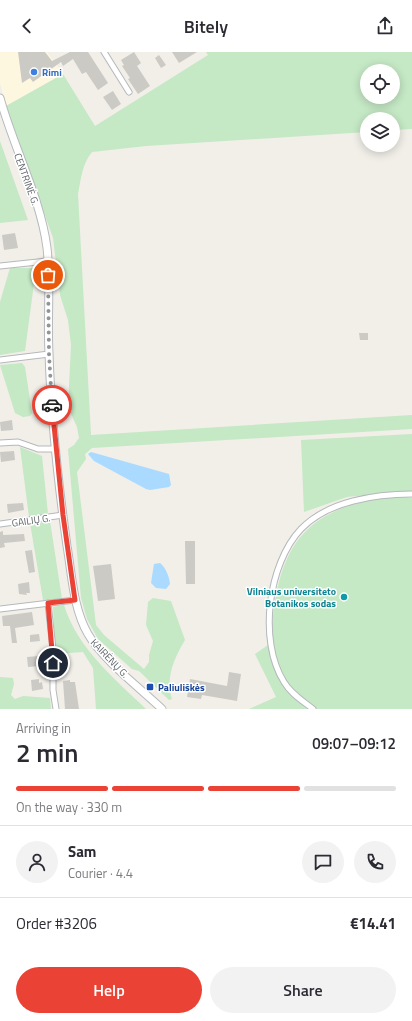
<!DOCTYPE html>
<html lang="en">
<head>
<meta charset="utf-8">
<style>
	body { margin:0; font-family:"Titillium Web",sans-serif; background:#f2f2f3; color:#2b2b33; height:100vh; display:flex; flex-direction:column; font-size:15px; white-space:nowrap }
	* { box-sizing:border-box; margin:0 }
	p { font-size:13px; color:#7c7c81 }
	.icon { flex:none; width:22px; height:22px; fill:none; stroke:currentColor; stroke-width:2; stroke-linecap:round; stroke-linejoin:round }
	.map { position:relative; height:657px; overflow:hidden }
	.sheet { display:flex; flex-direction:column; background:#fff; flex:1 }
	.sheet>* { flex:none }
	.tools { position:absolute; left:360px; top:12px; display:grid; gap:8px }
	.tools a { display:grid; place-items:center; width:40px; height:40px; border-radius:50%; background:#fff; box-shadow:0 2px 10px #0003; font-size:20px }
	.pin { position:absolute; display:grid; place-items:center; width:34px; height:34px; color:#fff; margin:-17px; border:2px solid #fff; border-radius:50%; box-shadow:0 1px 4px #0007 }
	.courier { position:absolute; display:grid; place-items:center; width:40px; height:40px; margin:-20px; border:3px solid #ea4335; border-radius:50%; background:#fff; color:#222; box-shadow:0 1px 5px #0007 }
	.headline em { font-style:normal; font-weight:600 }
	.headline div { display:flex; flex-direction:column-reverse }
	.headline { display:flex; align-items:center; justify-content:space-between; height:68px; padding:0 16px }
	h1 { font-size:26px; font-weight:600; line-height:30px }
	.bar { display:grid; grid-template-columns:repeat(4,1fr); gap:6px 4px; align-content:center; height:48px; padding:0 16px }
	.bar i { height:5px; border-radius:3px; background:#e1e1e2 }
	.bar .selected { background:#ea4335 }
	.bar p { grid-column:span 4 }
	.line { display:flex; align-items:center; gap:10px; padding:0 16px; border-top:1px solid #e1e1e2 }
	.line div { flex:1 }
	.round { display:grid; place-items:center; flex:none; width:42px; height:42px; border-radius:21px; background:#f2f2f3 }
	.action { display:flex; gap:8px; margin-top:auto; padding:8px 16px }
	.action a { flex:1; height:46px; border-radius:24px; background:#ea4335; color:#fff; font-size:16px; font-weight:600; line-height:46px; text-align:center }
	.action a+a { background:#f2f2f3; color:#2b2b33 }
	header { display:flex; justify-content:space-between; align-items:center; height:52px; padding:0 16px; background:#fff; font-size:18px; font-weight:600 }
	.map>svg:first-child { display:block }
</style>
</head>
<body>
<header><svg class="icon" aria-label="back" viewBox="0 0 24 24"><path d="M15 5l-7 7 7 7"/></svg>Bitely<svg class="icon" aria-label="share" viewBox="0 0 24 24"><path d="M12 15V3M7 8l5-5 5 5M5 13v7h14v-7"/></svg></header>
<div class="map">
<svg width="412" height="657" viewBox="0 0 412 657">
	<rect width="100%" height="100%" fill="#f1efe8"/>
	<path fill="#fef7e0" d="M0 0H47L63 22 6 54 0 31Z"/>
	<g fill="#c5e8c5" fill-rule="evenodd">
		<path d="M206 0H412V77L393 78V67H367V80L146 94 92 100C82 112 81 127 78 142L91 383 412 363V377L92 396 85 402 86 407 77 420 96 573 104 583 144 617 149 610V603L153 589 146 573 148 550 153 546 171 549 185 588C174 606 165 627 172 647L169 648 139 619 132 617 98 587 87 567 81 546 68 397 74 393 79 386 77 375 68 355 71 293 68 268 60 243 53 186 6 54 63 22 95 74 208 3ZM367 19H393V45H367Z"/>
		<path d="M0 89 28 168 0 171Z"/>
		<path d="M10 216H36L25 299 0 303V250Z"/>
		<path d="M22 311 25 315 32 361 30 364 23 365 15 361 0 313Z"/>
		<path d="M412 382V440L402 439 347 445 304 460 301 388Z"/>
		<path d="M20 395 42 404 48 462 29 465Z"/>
		<path d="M390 445 412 446V657H249L276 645 255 602 271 591C276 503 296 457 390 445Z"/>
		<path d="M50 469 62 547 43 548 30 471Z"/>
		<path d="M64 553C77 596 115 627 146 657H96L93 616 83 600 55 602 53 555Z"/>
		<path d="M0 625 13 626 14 632 11 643 15 647 23 644 50 646 51 657H0Z"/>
	</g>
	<g fill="#aadaff">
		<path d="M91 400 169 422 171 433 169 435 150 438 146 437 94 409 88 402Z"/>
		<path d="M160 511C166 516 169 524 170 532L166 537 156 536 151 531 154 512Z"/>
	</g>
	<g fill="#cccac5">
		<path d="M18 0H45L52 9 70 0H88L108 31 98 38 86 20 82 22 73 7 63 14 61 10 33 30 30 26 22 31Z"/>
		<path d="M134 0 141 11 137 14 150 34 138 42 128 27 130 26 122 14 124 13 121 8Z"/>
		<path d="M172 0H197L179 11Z"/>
		<path d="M159 3 166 13 161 16 155 6Z"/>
		<path d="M113 39 121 52 112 58 103 45Z"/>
		<path d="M15 181 18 196 4 198 2 183Z"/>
		<path d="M359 281H368V288H360Z"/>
		<path d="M12 368 13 378 1 379 0 370Z"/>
		<path d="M14 399 15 408 1 410 0 400Z"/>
		<path d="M23 451 24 458 8 461 7 452Z"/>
		<path d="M3 479V483L24 482 25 489 4 491 5 495 0 496V480Z"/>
		<path d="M185 489H195V532H186Z"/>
		<path d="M32 498 35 520 29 521 25 499Z"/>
		<path d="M111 512 115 547 98 549 93 514Z"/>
		<path d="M29 530 30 541H26L27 543 19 542 18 532Z"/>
		<path d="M32 560 34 573 15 576 17 591H12L10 574H3L2 564Z"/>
		<path d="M39 582 40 589 30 590V583Z"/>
		<path d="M39 604 40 614 28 615 27 605Z"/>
		<path d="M229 620 241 622 237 649 202 643 201 647 187 645 190 627 227 634Z"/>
		<path d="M39 627V631L42 630 43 637 32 639 31 628Z"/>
		<path d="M70 628V630H75L79 657H65L63 629Z"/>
	</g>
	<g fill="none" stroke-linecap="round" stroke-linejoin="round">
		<defs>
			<g id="minor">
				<path d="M104 0 129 40"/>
				<path d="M0 214 47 209"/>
				<path d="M0 308 49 302"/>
				<path d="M0 391 18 390 38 397H55"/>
				<path d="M0 472 63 463"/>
				<path d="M48 551 53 597V638L56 657"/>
				<path d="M0 557 75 548"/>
				<path d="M313 657C303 649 291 642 284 630 258 589 268 512 301 477 328 449 376 442 412 442"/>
			</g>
			<path id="secondary" d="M0 46C13 94 41 147 47 196 51 230 47 266 49 301 51 365 58 430 67 494 72 523 73 556 88 582 103 608 140 636 162 657"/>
		</defs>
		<use href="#minor" stroke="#b5b8bc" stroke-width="7"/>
		<use href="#secondary" stroke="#b6babf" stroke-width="9"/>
		<use href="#minor" stroke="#fff" stroke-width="5"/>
		<use href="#secondary" stroke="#fff" stroke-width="7"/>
	</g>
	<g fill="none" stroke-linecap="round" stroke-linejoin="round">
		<path stroke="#929495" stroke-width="4" stroke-dasharray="0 7.2" d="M48 223 49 302 52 353"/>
		<path stroke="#ea4335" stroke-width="5" d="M52 353 63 463 75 548 48 551 53 611"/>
	</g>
	<circle fill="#3f7fe0" stroke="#fff" stroke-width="1.5" cx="34" cy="20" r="4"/>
	<circle fill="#0f9aa8" stroke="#fff" stroke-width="1.5" cx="344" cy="545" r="4"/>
	<rect fill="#1a4fb4" stroke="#fff" stroke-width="1.5" x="146" y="631" width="8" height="8" rx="2"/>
	<g text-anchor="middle" stroke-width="3" stroke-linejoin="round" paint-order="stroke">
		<g font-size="10" font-weight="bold" fill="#366cbe" stroke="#fff" text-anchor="start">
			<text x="42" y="24">Rimi</text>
		</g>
		<g font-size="10" fill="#5f6368" stroke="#fff">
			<text transform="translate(27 127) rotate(70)" y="4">CENTRINĖ G.</text>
			<text transform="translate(31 468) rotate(-8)" y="4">GAILIŲ G.</text>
			<text transform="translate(110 606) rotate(46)" y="4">KAIRĖNŲ G.</text>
		</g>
		<g font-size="10" font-weight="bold" fill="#0d838f" stroke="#fff" text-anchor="end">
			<text x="336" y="543">Vilniaus universiteto<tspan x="336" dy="12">Botanikos sodas</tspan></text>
		</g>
		<g font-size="10" font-weight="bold" fill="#164399" stroke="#fff" text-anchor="start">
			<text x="158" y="639">Paliuliškės</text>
		</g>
	</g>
</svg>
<div class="tools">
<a><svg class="icon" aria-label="locate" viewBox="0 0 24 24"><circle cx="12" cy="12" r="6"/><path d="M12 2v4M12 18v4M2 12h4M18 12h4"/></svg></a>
<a><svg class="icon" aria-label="layers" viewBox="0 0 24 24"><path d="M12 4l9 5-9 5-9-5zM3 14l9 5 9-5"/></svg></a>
</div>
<div class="pin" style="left:48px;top:223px;background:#ea580c"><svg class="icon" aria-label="bag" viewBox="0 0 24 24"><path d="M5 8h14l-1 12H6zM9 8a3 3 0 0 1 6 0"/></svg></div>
<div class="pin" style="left:53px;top:611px;background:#1f2937"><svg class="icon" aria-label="home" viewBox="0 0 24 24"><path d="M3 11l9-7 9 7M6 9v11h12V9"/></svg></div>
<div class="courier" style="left:52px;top:353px"><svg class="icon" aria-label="car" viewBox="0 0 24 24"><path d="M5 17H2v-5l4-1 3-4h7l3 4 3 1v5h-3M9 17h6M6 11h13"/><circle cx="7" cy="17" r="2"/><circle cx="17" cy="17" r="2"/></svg></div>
</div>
<section class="sheet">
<div class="headline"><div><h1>2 min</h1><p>Arriving in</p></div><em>09:07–09:12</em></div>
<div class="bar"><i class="selected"></i><i class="selected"></i><i class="selected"></i><i></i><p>On the way · 330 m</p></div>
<div class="line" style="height:72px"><a class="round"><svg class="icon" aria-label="person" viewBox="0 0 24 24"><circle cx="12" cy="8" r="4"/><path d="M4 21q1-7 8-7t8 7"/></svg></a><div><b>Sam</b><p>Courier · 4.4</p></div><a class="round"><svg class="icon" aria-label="chat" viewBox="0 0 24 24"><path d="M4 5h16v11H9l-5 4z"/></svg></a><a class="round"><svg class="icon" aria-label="phone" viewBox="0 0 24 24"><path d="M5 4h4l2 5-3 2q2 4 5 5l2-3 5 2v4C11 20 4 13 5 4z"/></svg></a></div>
<div class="line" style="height:52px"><div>Order #3206</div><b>€14.41</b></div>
<div class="action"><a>Help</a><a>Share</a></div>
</section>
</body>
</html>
